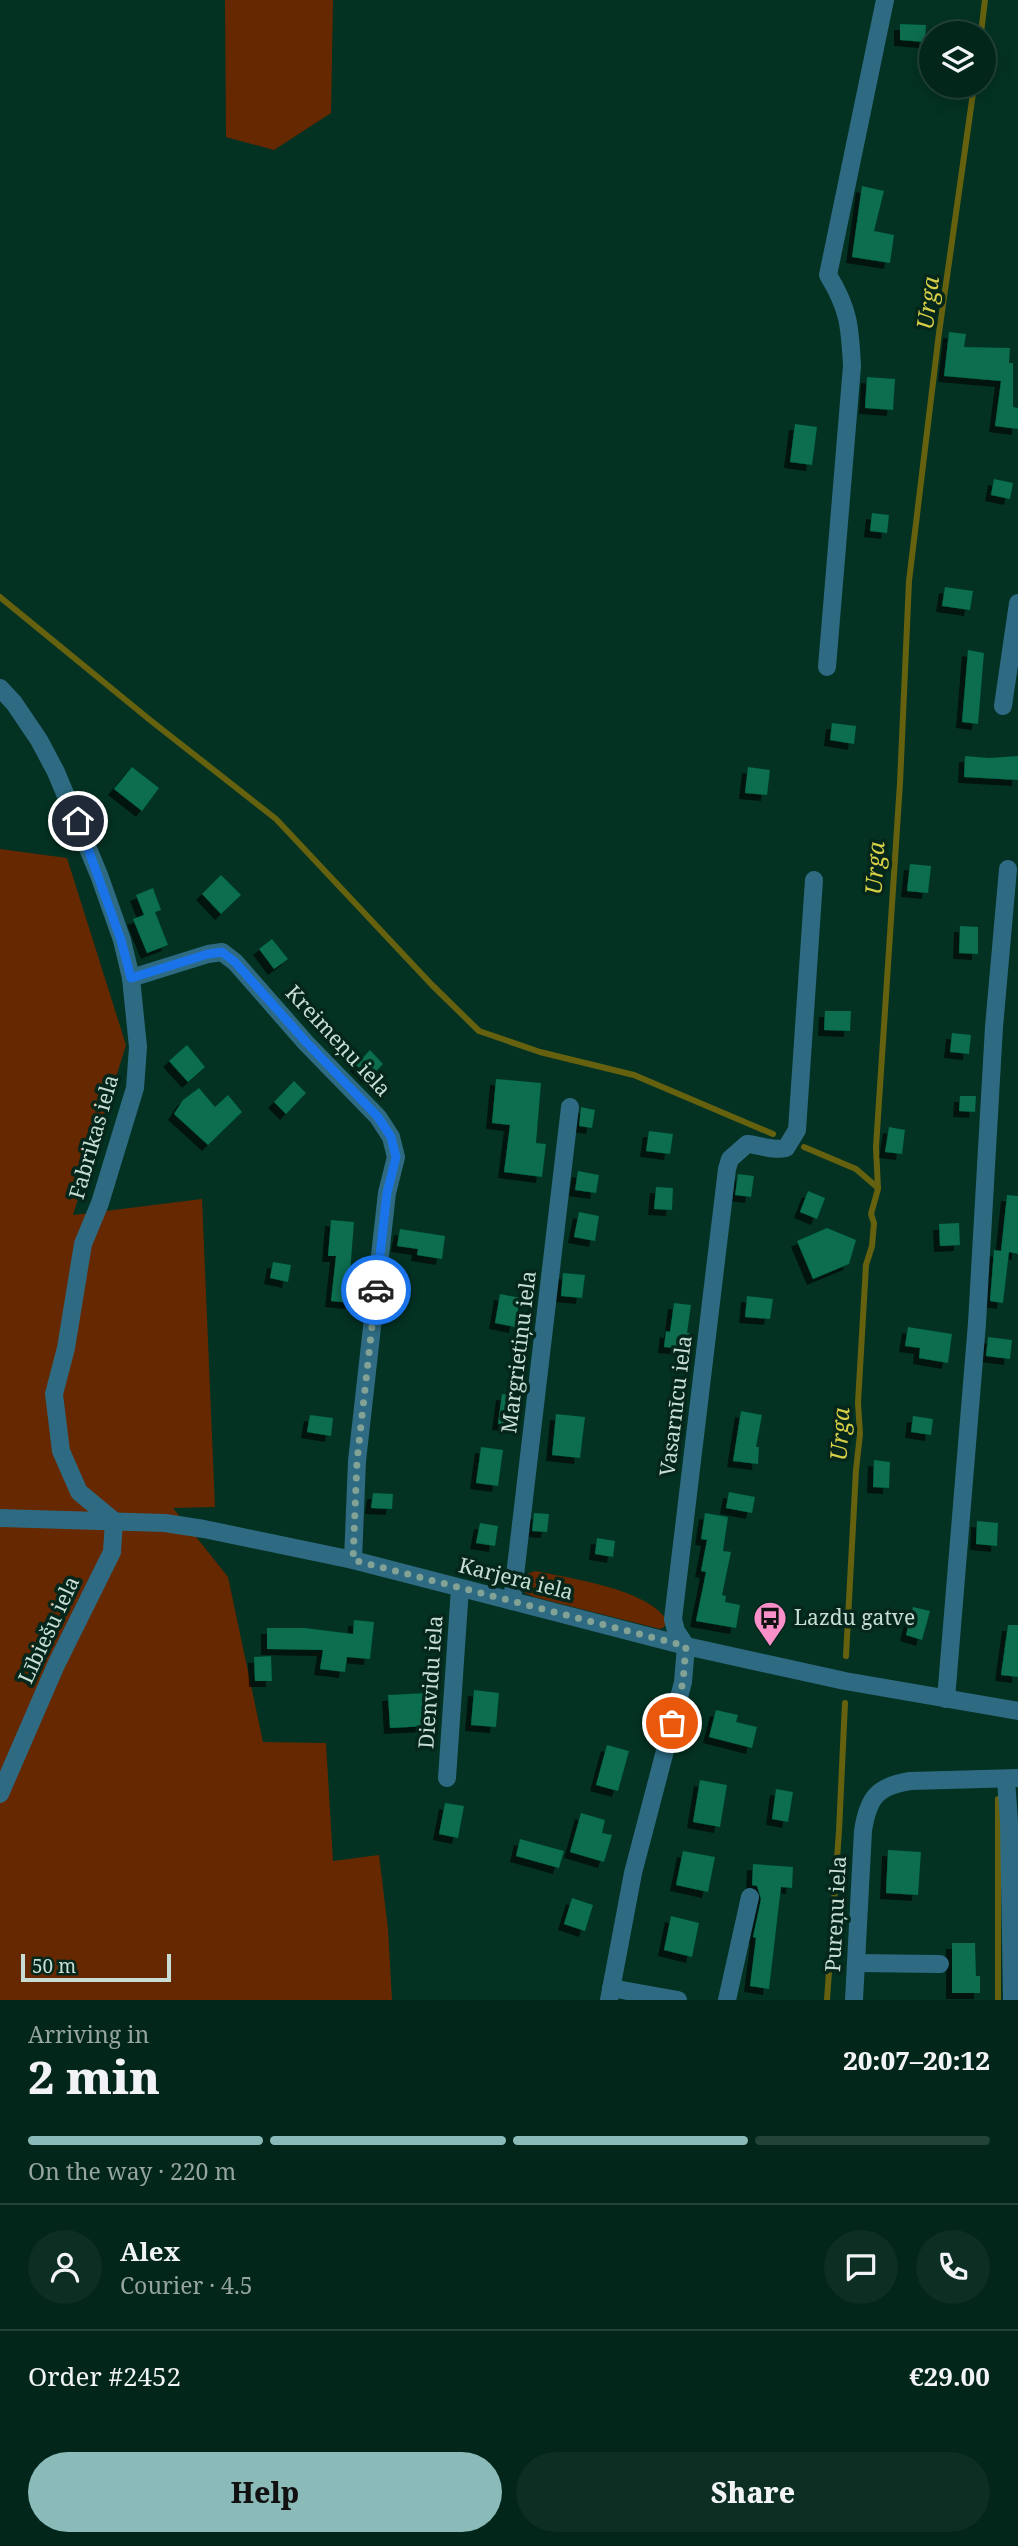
<!DOCTYPE html>
<html lang="en">
<head>
<meta charset="utf-8">
<style>
	body { margin:0; font-family:"Noto Serif",serif; background:#0c2e23; color:#f1f3f6; height:100vh; display:flex; flex-direction:column; font-size:26px; white-space:nowrap }
	* { box-sizing:border-box; margin:0 }
	p { font-size:23px; color:#96a5a2 }
	.icon { flex:none; width:38px; height:38px; fill:none; stroke:currentColor; stroke-width:2; stroke-linecap:round; stroke-linejoin:round }
	.map { position:relative; height:2000px; overflow:hidden }
	.side { display:flex; flex-direction:column; background:#02261a; flex:1 }
	.side>* { flex:none }
	.buttons { position:absolute; left:919px; top:21px; display:grid; gap:14px }
	.buttons a { display:grid; place-items:center; width:77px; height:77px; border-radius:50%; background:#02261a; box-shadow:0 4px 18px #0003,0 0 0 2px #234339; font-size:35px }
	.scale { position:absolute; left:21px; bottom:18px; width:150px; box-sizing:border-box; padding-left:7px; border:4px solid #c8ded4; border-top:0; font-size:19px; line-height:24px; white-space:nowrap; color:#c8ded4; -webkit-text-stroke:5px #05271b; paint-order:stroke }
	.pin { position:absolute; display:grid; place-items:center; width:60px; height:60px; color:#fff; margin:-30px; border:4px solid #fff; border-radius:50%; box-shadow:0 2px 7px #0007 }
	.courier { position:absolute; display:grid; place-items:center; width:70px; height:70px; margin:-35px; border:5px solid #1a73e8; border-radius:50%; background:#fff; color:#222; box-shadow:0 2px 9px #0007 }
	.head em { font-style:normal; font-weight:800 }
	.head div { display:flex; flex-direction:column-reverse }
	.head { display:flex; align-items:center; justify-content:space-between; height:119px; padding:0 28px }
	h1 { font-size:46px; font-weight:800; line-height:52px }
	.bar { display:grid; grid-template-columns:repeat(4,1fr); gap:10px 7px; align-content:center; height:84px; padding:0 28px }
	.bar i { height:9px; border-radius:5px; background:#234339 }
	.bar .on { background:#8bbbb9 }
	.bar p { grid-column:span 4 }
	.line { display:flex; align-items:center; gap:18px; padding:0 28px; border-top:2px solid #234339 }
	.line div { flex:1 }
	.round { display:grid; place-items:center; flex:none; width:74px; height:74px; border-radius:37px; background:#0c2e23 }
	.cta { display:flex; gap:14px; margin-top:auto; padding:14px 28px }
	.cta a { flex:1; height:80px; border-radius:42px; background:#8bbbb9; color:#111; font-size:28px; font-weight:800; line-height:80px; text-align:center }
	.cta a+a { background:#0c2e23; color:#f1f3f6 }
	.map>svg:first-child { display:block }
</style>
</head>
<body>
<div class="map">
<svg width="1018" height="2000" viewBox="0 0 1018 2000">
	<defs>
		<filter id="shadow"><feDropShadow dx="-6" dy="6" stdDeviation="0" flood-color="#0009"/></filter>
	</defs>
	<rect width="100%" height="100%" fill="#033223"/>
	<g fill="#662801">
		<path d="M225 0H333L331 113 274 150 226 137Z"/>
		<path d="M0 849 67 858 126 1045 73 1215 202 1199 215 1507 173 1508 228 1577 263 1742 326 1743 333 1861 379 1855 388 1929 392 2000H0Z"/>
		<path d="M536 1571C572 1579 645 1588 667 1620L664 1627 660 1629 534 1597 525 1593 520 1585 526 1574Z"/>
	</g>
	<g fill="none" stroke-linecap="round" stroke-linejoin="round">
		<g stroke="#65610f" stroke-width="6">
			<path d="M981 33 985 0"/>
			<path d="M0 597 150 720 276 819 432 985 479 1031 540 1052 634 1075 773 1134"/>
			<path d="M804 1147 856 1169 878 1188"/>
			<path d="M846 1656 856 1470 860 1434 858 1403 866 1265 872 1246 874 1223 871 1214 878 1189 876 1147 900 783 909 581 939 333 974 86"/>
			<path d="M827 2000 839 1831 845 1703"/>
			<path d="M998 2000V1799"/>
		</g>
	</g>
	<g fill="#076e50" filter="url(#shadow)">
		<path d="M900 24 926 25 925 42 900 40Z"/>
		<path d="M862 186 884 191 874 231 894 235 890 263 852 257Z"/>
		<path d="M949 332 966 334 964 347 1010 348 1009 363H1013V407L1018 408V429L995 426 1001 381 944 376Z"/>
		<path d="M867 377 895 379 893 410 865 408Z"/>
		<path d="M795 424 817 427 812 465 790 462Z"/>
		<path d="M994 479 1013 483 1010 499 991 495Z"/>
		<path d="M872 513 889 515 887 533 870 531Z"/>
		<path d="M945 587 973 591 970 610 942 606Z"/>
		<path d="M968 650 984 653 978 724 962 722Z"/>
		<path d="M832 723 856 726 854 744 830 740Z"/>
		<path d="M965 756 989 758 1018 756V780L964 777Z"/>
		<path d="M132 767 159 788 142 811 114 789Z"/>
		<path d="M748 767 770 770 767 795 745 793Z"/>
		<path d="M910 864 931 866 928 893 907 891Z"/>
		<path d="M221 875 241 895 221 914 202 894Z"/>
		<path d="M153 888 161 910 155 912 168 945 147 953 133 919 144 915 136 895Z"/>
		<path d="M960 926 978 927V954L959 953Z"/>
		<path d="M272 939 288 959 274 969 259 949Z"/>
		<path d="M825 1011H851L850 1031 824 1030Z"/>
		<path d="M952 1033 971 1035 969 1054 950 1052Z"/>
		<path d="M187 1045 205 1067 188 1082 169 1061Z"/>
		<path d="M370 1050 383 1064 369 1078 356 1065Z"/>
		<path d="M496 1079 541 1083 536 1143 546 1144 542 1177 504 1172 510 1125 492 1123Z"/>
		<path d="M294 1081 306 1093 286 1114 274 1102Z"/>
		<path d="M199 1088 215 1107 228 1095 242 1112 208 1145 174 1114 183 1100Z"/>
		<path d="M960 1096H976L975 1112 959 1111Z"/>
		<path d="M581 1107 595 1110 592 1128 579 1126Z"/>
		<path d="M889 1127 905 1130 902 1154 885 1152Z"/>
		<path d="M649 1131 673 1134 670 1154 646 1151Z"/>
		<path d="M578 1171 599 1175 596 1193 575 1190Z"/>
		<path d="M738 1174 754 1176 751 1197 735 1195Z"/>
		<path d="M656 1187 673 1188 672 1210 654 1209Z"/>
		<path d="M808 1191 825 1198 817 1219 800 1212Z"/>
		<path d="M1007 1195 1018 1196V1254L1009 1252 1003 1303 990 1301 994 1250 1001 1251Z"/>
		<path d="M579 1212 599 1216 595 1241 574 1237Z"/>
		<path d="M331 1220 354 1222 349 1286 353 1287 351 1303 331 1301 336 1256H328Z"/>
		<path d="M959 1223 960 1245 940 1246 939 1224Z"/>
		<path d="M827 1228 856 1240 849 1264 813 1279 797 1241Z"/>
		<path d="M400 1229 445 1236 442 1259 417 1255 418 1249 397 1246Z"/>
		<path d="M273 1262 291 1265 288 1282 270 1278Z"/>
		<path d="M563 1273 585 1275 582 1298 561 1296Z"/>
		<path d="M500 1294 520 1298 515 1327 495 1323Z"/>
		<path d="M747 1296 773 1299 770 1319 745 1317Z"/>
		<path d="M674 1303 691 1305 687 1333H690L688 1349 664 1347 666 1331 670 1332Z"/>
		<path d="M908 1327 952 1334 948 1363 919 1358 920 1348 905 1346Z"/>
		<path d="M988 1337 1012 1340 1010 1359 986 1356Z"/>
		<path d="M502 1394 518 1396 514 1426 498 1424Z"/>
		<path d="M741 1411 762 1415 756 1447H759L758 1464 733 1461Z"/>
		<path d="M556 1414 585 1417 580 1458 552 1455Z"/>
		<path d="M310 1415 333 1418 331 1436 307 1432Z"/>
		<path d="M913 1416 933 1419 931 1435 911 1432Z"/>
		<path d="M481 1447 503 1450 498 1486 476 1483Z"/>
		<path d="M874 1460 890 1462 889 1488 873 1487Z"/>
		<path d="M729 1492 755 1497 752 1513 726 1508Z"/>
		<path d="M373 1493 393 1494 392 1509 371 1508Z"/>
		<path d="M534 1513 549 1514 547 1532 532 1531Z"/>
		<path d="M705 1513 728 1517 723 1551 731 1552 722 1595 726 1596 725 1602 740 1605 736 1628 696 1621 706 1572 701 1571 707 1540 701 1539Z"/>
		<path d="M977 1521 998 1523 997 1546 976 1544Z"/>
		<path d="M480 1523 498 1526 495 1546 476 1543Z"/>
		<path d="M597 1538 615 1541 613 1557 595 1554Z"/>
		<path d="M913 1607 930 1611 922 1640 906 1635Z"/>
		<path d="M354 1620 374 1622 370 1659 347 1657 345 1672 320 1669 323 1650 267 1649V1628H305L353 1634Z"/>
		<path d="M1008 1625H1018V1677L1001 1675Z"/>
		<path d="M271 1656 272 1681H255L254 1657Z"/>
		<path d="M474 1690 499 1693 496 1727 471 1725Z"/>
		<path d="M427 1693 428 1726 390 1728 388 1695Z"/>
		<path d="M716 1710 738 1715 736 1722 757 1727 752 1748 709 1737Z"/>
		<path d="M607 1745 629 1751 618 1791 596 1785Z"/>
		<path d="M700 1780 727 1785 720 1827 693 1822Z"/>
		<path d="M776 1789 793 1792 788 1822 772 1819Z"/>
		<path d="M445 1803 464 1806 458 1838 439 1834Z"/>
		<path d="M581 1813 605 1820 602 1833 612 1835 604 1862 570 1852Z"/>
		<path d="M520 1839 564 1851 559 1868 516 1856Z"/>
		<path d="M888 1850 921 1852 918 1895 886 1893Z"/>
		<path d="M683 1851 715 1857 708 1892 676 1885Z"/>
		<path d="M753 1864 793 1867 792 1888 781 1887 769 1989 750 1986 756 1938 753 1937 761 1899 757 1886 752 1885Z"/>
		<path d="M572 1898 593 1905 585 1931 564 1924Z"/>
		<path d="M671 1916 699 1923 692 1957 664 1950Z"/>
		<path d="M952 1943H975L976 1976H980V1993H952Z"/>
	</g>
	<g fill="none" stroke-linecap="round" stroke-linejoin="round">
		<g stroke="#2e6b82" stroke-width="18">
			<path d="M827 667 852 366C850 327 849 309 828 275L885 0"/>
			<path d="M0 688 14 703 39 740 56 772 99 875 122 940 131 978 138 1047 135 1088 100 1203 83 1244 66 1348 54 1394 61 1451 79 1492 114 1521"/>
			<path d="M1003 706 1018 603"/>
			<path d="M131 978 208 954 222 952 235 962 306 1043 378 1117 391 1137 396 1157 387 1193 357 1461 353 1560"/>
			<path d="M0 1518 165 1523 204 1529 353 1560 686 1646 845 1681 1018 1711"/>
			<path d="M512 1601 570 1107"/>
			<path d="M686 1646 676 1631 673 1619 727 1169 730 1159 747 1144C761 1145 772 1151 786 1148L797 1130 814 880"/>
			<path d="M946 1699 977 1323 994 1027 1008 869"/>
			<path d="M447 1778 460 1588"/>
			<path d="M1006 1779 1009 1822 1012 2000"/>
			<path d="M0 1794 56 1665 112 1552 114 1521"/>
			<path d="M856 1963 940 1964"/>
			<path d="M611 1988 678 2000"/>
			<path d="M609 2000 633 1873 683 1682 686 1646"/>
			<path d="M727 2000 750 1897"/>
			<path d="M854 2000 863 1831C868 1798 877 1786 910 1781L1018 1778"/>
		</g>
	</g>
	<g fill="none" stroke-linecap="round" stroke-linejoin="round">
		<path stroke="#83a296" stroke-width="7" stroke-dasharray="0 12.6" d="M376 1290 357 1461 353 1560 686 1646 683 1682 672 1723"/>
		<path stroke="#1a73e8" stroke-width="9" d="M78 821 121 940 131 978 208 954 222 952 235 962 306 1042 378 1117 391 1137 396 1157 387 1193 376 1290"/>
	</g>
	<defs>
		<symbol id="bus-pin" viewBox="-11 -11 22 30"><path d="M0 17L-7.5 6A9.5 9.5 0 1 1 7.5 6Z" fill="#f990ca" stroke="#05271b"/><path d="M-5-6H5V4H4V6H2V4H-2V6H-4V4H-5ZM-3.5-4V0h7V-4ZM-3.5 1.2v1.5H-2V1.2ZM2 1.2v1.5H3.5V1.2Z" fill="#111"/></symbol>
	</defs>
	<g fill-rule="evenodd">
		<use href="#bus-pin" x="751" y="1599" width="38" height="52"/>
	</g>
	<g text-anchor="middle" stroke-width="7" stroke-linejoin="round" paint-order="stroke">
		<g font-size="21" fill="#c8ded4" stroke="#05271b">
			<text transform="translate(338 1041) rotate(47)" y="7">Kreimeņu iela</text>
			<text transform="translate(94 1137) rotate(-74)" y="7">Fabrikas iela</text>
			<text transform="translate(519 1352) rotate(-83)" y="7">Margrietiņu iela</text>
			<text transform="translate(676 1406) rotate(-83)" y="7">Vasarnīcu iela</text>
			<text transform="translate(516 1579) rotate(14)" y="7">Karjera iela</text>
			<text transform="translate(49 1630) rotate(-65)" y="7">Lībiešu iela</text>
			<text transform="translate(431 1682) rotate(-86)" y="7">Dienvidu iela</text>
			<text transform="translate(836 1914) rotate(-87)" y="7">Pureņu iela</text>
		</g>
		<g font-size="21" fill="#c8ded4" stroke="#05271b" text-anchor="start">
			<text x="794" y="1625">Lazdu gatve</text>
		</g>
		<g font-size="23" font-style="italic" fill="#d7cf47" stroke="#05271b">
			<text transform="translate(928 303) rotate(-83)" y="8">Urga</text>
			<text transform="translate(875 868) rotate(-87)" y="8">Urga</text>
			<text transform="translate(840 1434) rotate(-87)" y="8">Urga</text>
		</g>
	</g>
</svg>
<div class="buttons">
<a><svg class="icon" aria-label="layers" viewBox="0 0 24 24"><path d="M12 4l9 5-9 5-9-5zM3 14l9 5 9-5"/></svg></a>
</div>
<div class="scale">50 m</div>
<div class="pin" style="left:672px;top:1723px;background:#ea580c"><svg class="icon" aria-label="bag" viewBox="0 0 24 24"><path d="M5 8h14l-1 12H6zM9 8a3 3 0 0 1 6 0"/></svg></div>
<div class="pin" style="left:78px;top:821px;background:#1f2937"><svg class="icon" aria-label="home" viewBox="0 0 24 24"><path d="M3 11l9-7 9 7M6 9v11h12V9"/></svg></div>
<div class="courier" style="left:376px;top:1290px"><svg class="icon" aria-label="car" viewBox="0 0 24 24"><path d="M5 17H2v-5l4-1 3-4h7l3 4 3 1v5h-3M9 17h6M6 11h13"/><circle cx="7" cy="17" r="2"/><circle cx="17" cy="17" r="2"/></svg></div>
</div>
<section class="side">
<div class="head"><div><h1>2 min</h1><p>Arriving in</p></div><em>20:07–20:12</em></div>
<div class="bar"><i class="on"></i><i class="on"></i><i class="on"></i><i></i><p>On the way · 220 m</p></div>
<div class="line" style="height:126px"><a class="round"><svg class="icon" aria-label="person" viewBox="0 0 24 24"><circle cx="12" cy="8" r="4"/><path d="M4 21q1-7 8-7t8 7"/></svg></a><div><b>Alex</b><p>Courier · 4.5</p></div><a class="round"><svg class="icon" aria-label="chat" viewBox="0 0 24 24"><path d="M4 5h16v11H9l-5 4z"/></svg></a><a class="round"><svg class="icon" aria-label="phone" viewBox="0 0 24 24"><path d="M5 4h4l2 5-3 2q2 4 5 5l2-3 5 2v4C11 20 4 13 5 4z"/></svg></a></div>
<div class="line" style="height:91px"><div>Order #2452</div><b>€29.00</b></div>
<div class="cta"><a>Help</a><a>Share</a></div>
</section>
</body>
</html>
